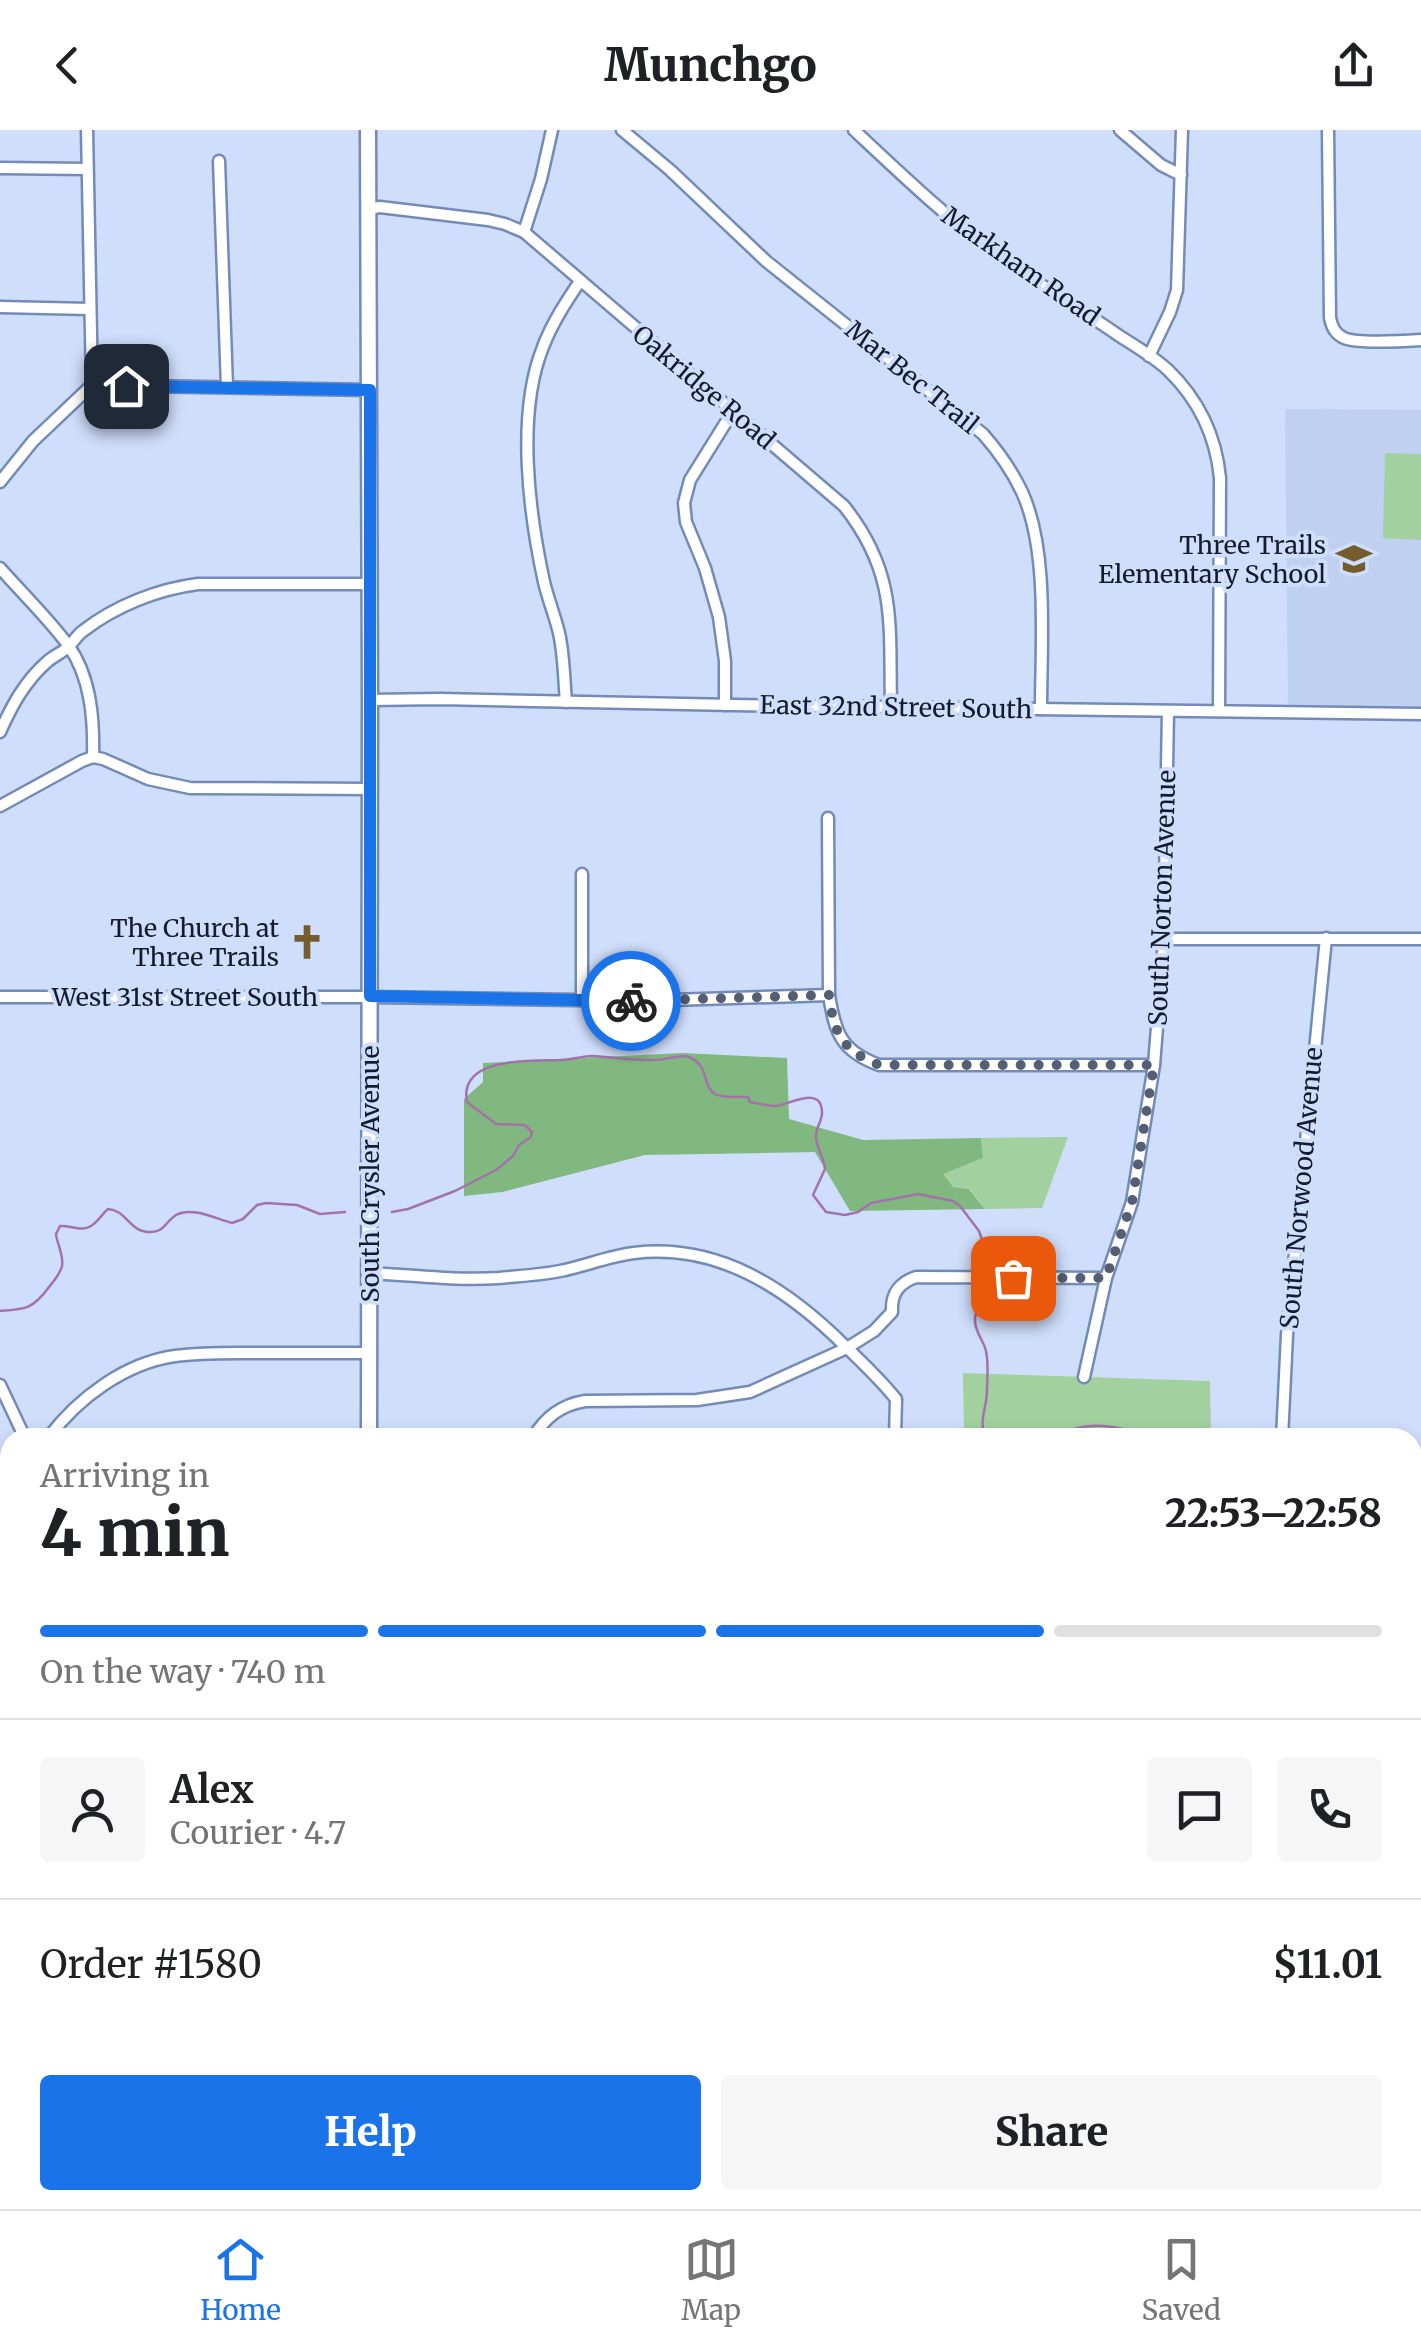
<!DOCTYPE html>
<html lang="en">
<head>
<meta charset="utf-8">
<style>
	body { margin:0; font-family:Merriweather,serif; background:#f6f6f6; color:#202124; height:100vh; display:flex; flex-direction:column; font-size:38px; white-space:nowrap }
	* { box-sizing:border-box; margin:0 }
	p { font-size:32px; color:#757577 }
	.icon { flex:none; width:55px; height:55px; fill:none; stroke:currentColor; stroke-width:2; stroke-linecap:round; stroke-linejoin:round }
	.map { position:relative; flex:1; overflow:hidden }
	.panel { position:absolute; left:0px; top:1298px; width:1422px; height:782px; display:flex; flex-direction:column; background:#fff; border-radius:30px 30px 0 0; box-shadow:0 5px 15px #0003 }
	.panel>* { flex:none }
	.pin { position:absolute; display:grid; place-items:center; width:85px; height:85px; color:#fff; margin:-42px; border-radius:20px; box-shadow:0 5px 15px #0006 }
	.courier { position:absolute; display:grid; place-items:center; width:100px; height:100px; margin:-50px; border:8px solid #1a73e8; border-radius:50%; background:#fff; color:#222; box-shadow:0 2px 12px #0007 }
	.head em { font-style:normal; font-weight:800 }
	.head div { display:flex; flex-direction:column-reverse }
	.head { display:flex; align-items:center; justify-content:space-between; height:170px; padding:0 40px }
	h1 { font-size:65px; font-weight:800; line-height:75px }
	.bar { display:grid; grid-template-columns:repeat(4,1fr); gap:15px 10px; align-content:center; height:120px; padding:0 40px }
	.bar i { height:12px; border-radius:8px; background:#e0e0e0 }
	.bar .active { background:#1a73e8 }
	.bar p { grid-column:span 4 }
	.line { display:flex; align-items:center; gap:25px; padding:0 40px; border-top:2px solid #e0e0e0 }
	.line div { flex:1 }
	.round { display:grid; place-items:center; flex:none; width:105px; height:105px; border-radius:10px; background:#f6f6f6 }
	.primary-button { display:flex; gap:20px; margin-top:auto; padding:20px 40px }
	.primary-button a { flex:1; height:115px; border-radius:10px; background:#1a73e8; color:#fff; font-size:40px; font-weight:800; line-height:115px; text-align:center }
	.primary-button a+a { background:#f6f6f6; color:#202124 }
	header { display:flex; justify-content:space-between; align-items:center; height:130px; padding:0 40px; background:#fff; font-size:45px; font-weight:800 }
	.dock { display:flex; justify-content:space-around; align-items:center; height:140px; border-top:2px solid #e0e0e0; background:#fff; font-size:28px; color:#757577 }
	.dock a { display:grid; justify-items:center; gap:5px }
	.dock .active { color:#1a73e8 }
	.map>svg:first-child { display:block }
</style>
</head>
<body>
<header><svg class="icon" aria-label="back" viewBox="0 0 24 24"><path d="M15 5l-7 7 7 7"/></svg>Munchgo<svg class="icon" aria-label="share" viewBox="0 0 24 24"><path d="M12 15V3M7 8l5-5 5 5M5 13v7h14v-7"/></svg></header>
<div class="map">
<svg width="1421" height="2079" viewBox="0 0 1421 2079">
	<rect width="100%" height="100%" fill="#cfdefb"/>
	<g fill="#bfd0f1">
		<path d="M1285 279 1421 280V579L1288 578Z"/>
		<path d="M378 2070H574L577 2079H378Z"/>
	</g>
	<g fill="#a2d09f">
		<path d="M1385 323 1421 324V410L1383 408Z"/>
		<path d="M1068 1007 1042 1078 985 1079 970 1059 953 1057 942 1044 983 1028 981 1008Z"/>
		<path d="M963 1243 1210 1251 1211 1307H964Z"/>
	</g>
	<path fill="#81b87f" d="M683 923 787 928 789 989 863 1010 981 1008 983 1028 943 1044 953 1057 969 1059 985 1079 850 1081 815 1022 645 1025 502 1062 464 1066V969L483 952V933Z"/>
	<g fill="none" stroke-linecap="round" stroke-linejoin="round">
		<g stroke="#a472aa" stroke-width="2.5">
			<path d="M392 1082 408 1079 455 1061 496 1040 513 1026 519 1015 531 1007 532 1002 525 995 496 994 467 972C458 926 533 931 561 930 571 930 582 926 592 926 613 927 634 931 655 930 665 930 675 926 686 926 712 935 700 954 715 964 724 969 738 966 748 967L750 972C758 973 767 976 775 976 787 976 823 953 822 984 821 993 815 999 816 1008 817 1019 824 1028 825 1039L813 1065 826 1082 845 1085 858 1082 871 1073 918 1064 953 1071 960 1076 979 1101 986 1121 985 1139"/>
			<path d="M986 1153C987 1168 974 1177 975 1191 975 1202 984 1211 986 1221 989 1234 987 1249 987 1261 987 1278 977 1294 987 1308"/>
			<path d="M0 1181C26 1179 33 1179 49 1157 54 1151 60 1144 62 1136 64 1125 57 1114 56 1104L60 1096C70 1095 82 1102 91 1096 98 1092 102 1084 108 1079 126 1080 130 1102 149 1102 164 1103 165 1092 176 1085 192 1076 216 1089 232 1093L243 1089 257 1075 266 1073 297 1075 320 1084 345 1082"/>
			<path d="M1056 1308C1084 1288 1122 1296 1151 1308"/>
			<path d="M1412 1690 1421 1689"/>
		</g>
		<defs>
			<g id="minor">
				<path d="M87 0 92 255"/>
				<path d="M622 0 670 40 766 131 983 304C998 321 1012 341 1022 362 1049 421 1041 514 1041 579"/>
				<path d="M854 0C902 45 950 91 1004 130 1041 156 1081 179 1118 205 1135 216 1154 227 1168 240 1199 270 1216 306 1220 348L1219 581"/>
				<path d="M1120 0 1161 35 1181 45"/>
				<path d="M1328 0 1330 188C1332 197 1335 204 1344 208 1357 214 1405 211 1421 210"/>
				<path d="M219 31 227 257"/>
				<path d="M0 38 87 39"/>
				<path d="M368 79 380 77 488 90 505 94 524 102 844 376C898 444 889 495 891 577"/>
				<path d="M524 102 541 49 552 0"/>
				<path d="M0 177 90 179"/>
				<path d="M1149 226 1170 182 1177 160 1182 0"/>
				<path d="M92 255 370 260"/>
				<path d="M0 352 33 311 92 255"/>
				<path d="M0 438C22 463 48 488 68 515 91 547 94 589 93 627"/>
				<path d="M370 570 440 569 734 575 1421 584"/>
				<path d="M566 572C564 549 564 525 559 503 555 486 548 469 544 452 529 383 516 284 543 217 552 193 566 172 580 151"/>
				<path d="M725 575V531L719 487 705 438 686 392 684 373 690 350 733 281"/>
				<path d="M0 602C12 575 25 551 48 531 54 526 61 523 67 518 73 513 77 505 83 501 115 476 158 459 198 454H370"/>
				<path d="M0 676 82 631 93 627 103 629 148 649 190 658 370 659"/>
				<path d="M828 688 829 865C835 903 841 921 879 935H1154"/>
				<path d="M582 744V870"/>
				<path d="M1164 809H1421"/>
				<path d="M0 867H370L640 871 829 865"/>
				<path d="M369 1143C412 1145 456 1151 499 1148 519 1146 540 1145 560 1141 585 1136 609 1126 634 1123 718 1113 786 1158 843 1214 862 1232 880 1249 896 1269L895 1308"/>
				<path d="M1084 1247 1106 1148 1132 1072 1154 935 1164 809 1168 581"/>
				<path d="M0 1255 25 1308"/>
				<path d="M48 1308C78 1268 125 1233 175 1226 204 1222 232 1223 261 1223 297 1223 333 1223 369 1223"/>
				<path d="M533 1308C545 1287 561 1275 585 1271L697 1270 750 1262 847 1218 874 1201 892 1182C891 1163 899 1153 916 1147L1106 1148"/>
				<path d="M1282 1308 1287 1205 1326 808"/>
				<path d="M0 1366 10 1354"/>
				<path d="M1412 1504 1421 1502"/>
				<path d="M0 1920H10"/>
				<path d="M1412 1942H1421"/>
				<path d="M660 2070 664 2079"/>
				<path d="M1252 2070 1255 2079"/>
				<path d="M680 2079 703 2070"/>
				<path d="M1392 2079V2070"/>
			</g>
			<g id="major">
				<path d="M368 0 370 570 369 1308"/>
				<path d="M371 2070V2079"/>
			</g>
		</defs>
		<use href="#minor" stroke="#748ab7" stroke-width="15"/>
		<use href="#major" stroke="#748ab7" stroke-width="19"/>
		<use href="#minor" stroke="#fff" stroke-width="10"/>
		<use href="#major" stroke="#fff" stroke-width="14"/>
	</g>
	<g fill="none" stroke-linecap="round" stroke-linejoin="round">
		<path stroke="#555f74" stroke-width="10" stroke-dasharray="0 18" d="M631 871 829 865C834 903 841 920 879 935H1154L1132 1072 1106 1148H1013"/>
		<path stroke="#1a73e8" stroke-width="12" d="M126 256 370 260V866L631 871"/>
	</g>
	<defs>
		<symbol id="school-bare" viewBox="-9 -9 18 18"><path d="M0-5L7-2L0 1L-7-2ZM-4 1L0 2.5L4 1V4Q0 6-4 4Z" fill="#745c2d" stroke="#cfdefb" stroke-width="2.5" paint-order="stroke"/></symbol>
		<symbol id="church-bare" viewBox="-9 -9 18 18"><path d="M-1.2-6h2.4v3.5h3.3v2.4h-3.3V6h-2.4V-.1h-3.3v-2.4h3.3Z" fill="#745c2d" stroke="#cfdefb" stroke-width="2.5" paint-order="stroke"/></symbol>
	</defs>
	<g fill-rule="evenodd">
		<use href="#school-bare" x="1329" y="404" width="50" height="50"/>
		<use href="#church-bare" x="282" y="787" width="50" height="50"/>
	</g>
	<g text-anchor="middle" stroke-width="8" stroke-linejoin="round" paint-order="stroke">
		<g font-size="25" fill="#131b2c" stroke="#cfdefb">
			<text transform="translate(1021 136) rotate(35)" y="9">Markham Road</text>
			<text transform="translate(912 247) rotate(39)" y="9">Mar Bec Trail</text>
			<text transform="translate(704 257) rotate(40)" y="9">Oakridge Road</text>
			<text transform="translate(896 577) rotate(1)" y="9">East 32nd Street South</text>
			<text transform="translate(1162 768) rotate(-88)" y="9">South Norton Avenue</text>
			<text x="185" y="876">West 31st Street South</text>
			<text transform="translate(370 1044) rotate(-90)" y="9">South Crysler Avenue</text>
			<text transform="translate(1301 1058) rotate(-85)" y="9">South Norwood Avenue</text>
		</g>
		<g font-size="25" fill="#131b2c" stroke="#cfdefb" text-anchor="end">
			<text x="1326" y="424">Three Trails<tspan x="1326" dy="29">Elementary School</tspan></text>
			<text x="279" y="807">The Church at<tspan x="279" dy="29">Three Trails</tspan></text>
		</g>
	</g>
</svg>
<div class="pin" style="left:1013px;top:1148px;background:#ea580c"><svg class="icon" aria-label="bag" viewBox="0 0 24 24"><path d="M5 8h14l-1 12H6zM9 8a3 3 0 0 1 6 0"/></svg></div>
<div class="pin" style="left:126px;top:256px;background:#1f2937"><svg class="icon" aria-label="home" viewBox="0 0 24 24"><path d="M3 11l9-7 9 7M6 9v11h12V9"/></svg></div>
<div class="courier" style="left:631px;top:871px"><svg class="icon" aria-label="bike" viewBox="0 0 24 24"><circle cx="6" cy="16" r="4"/><circle cx="18" cy="16" r="4"/><path d="M6 16l4-8h5l3 8M10 8l3 8H6M13 5h3"/></svg></div>
<section class="panel">
<div class="head"><div><h1>4 min</h1><p>Arriving in</p></div><em>22:53–22:58</em></div>
<div class="bar"><i class="active"></i><i class="active"></i><i class="active"></i><i></i><p>On the way · 740 m</p></div>
<div class="line" style="height:180px"><a class="round"><svg class="icon" aria-label="person" viewBox="0 0 24 24"><circle cx="12" cy="8" r="4"/><path d="M4 21q1-7 8-7t8 7"/></svg></a><div><b>Alex</b><p>Courier · 4.7</p></div><a class="round"><svg class="icon" aria-label="chat" viewBox="0 0 24 24"><path d="M4 5h16v11H9l-5 4z"/></svg></a><a class="round"><svg class="icon" aria-label="phone" viewBox="0 0 24 24"><path d="M5 4h4l2 5-3 2q2 4 5 5l2-3 5 2v4C11 20 4 13 5 4z"/></svg></a></div>
<div class="line" style="height:130px"><div>Order #1580</div><b>$11.01</b></div>
<div class="primary-button"><a>Help</a><a>Share</a></div>
</section>
</div>
<nav class="dock">
<a class="active"><svg class="icon" aria-label="home" viewBox="0 0 24 24"><path d="M3 11l9-7 9 7M6 9v11h12V9"/></svg>Home</a>
<a><svg class="icon" aria-label="map" viewBox="0 0 24 24"><path d="M3 6l6-2 6 2 6-2v14l-6 2-6-2-6 2zM9 4v14M15 6v14"/></svg>Map</a>
<a><svg class="icon" aria-label="saved" viewBox="0 0 24 24"><path d="M7 4h10v16l-5-4-5 4z"/></svg>Saved</a>
</nav>
</body>
</html>
